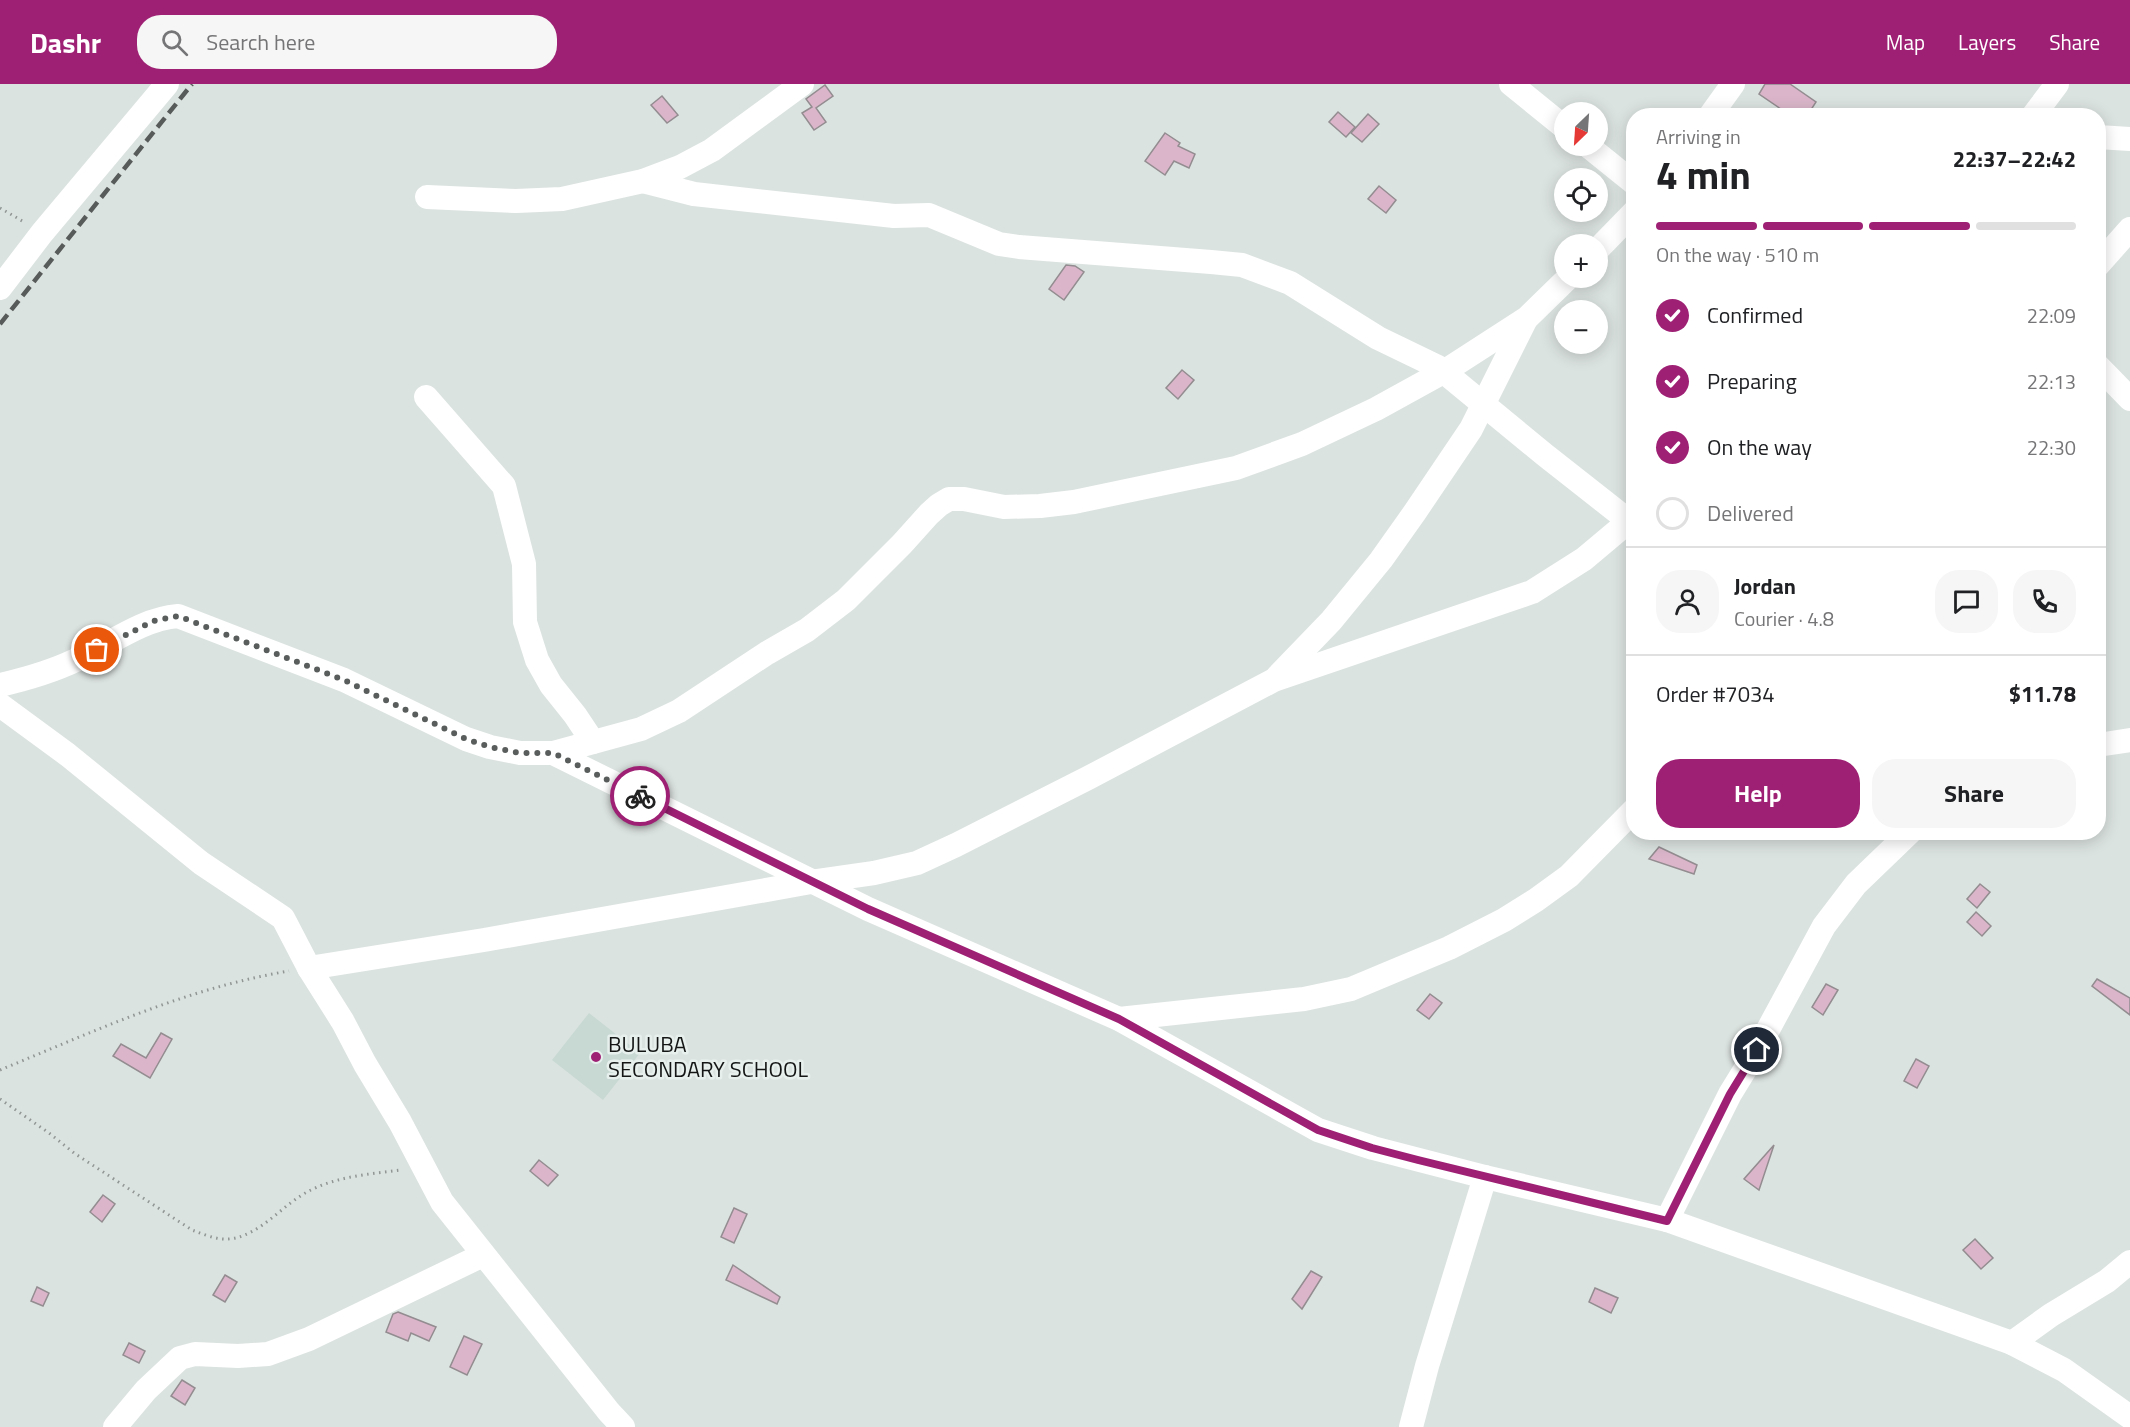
<!DOCTYPE html>
<html lang="en">
<head>
<meta charset="utf-8">
<style>
	body { margin:0; font-family:"Titillium Web",sans-serif; background:#f6f6f6; color:#202124; height:100vh; display:flex; flex-direction:column; font-size:22px; white-space:nowrap }
	* { box-sizing:border-box; margin:0 }
	p { font-size:20px; color:#757577 }
	.icon { flex:none; width:33px; height:33px; fill:none; stroke:currentColor; stroke-width:2; stroke-linecap:round; stroke-linejoin:round }
	.map { position:relative; flex:1; overflow:hidden }
	.side { position:absolute; left:1626px; top:24px; width:480px; height:732px; display:flex; flex-direction:column; background:#fff; border-radius:24px; box-shadow:0 3px 15px #0003 }
	.side>* { flex:none }
	.needle { width:39px; rotate:205deg }
	.buttons { position:absolute; left:1554px; top:18px; display:grid; gap:12px }
	.buttons a { display:grid; place-items:center; width:54px; height:54px; border-radius:50%; background:#fff; box-shadow:0 3px 15px #0003; font-size:30px }
	.pin { position:absolute; display:grid; place-items:center; width:51px; height:51px; color:#fff; margin:-26px; border:3px solid #fff; border-radius:50%; box-shadow:0 2px 6px #0007 }
	.courier { position:absolute; display:grid; place-items:center; width:60px; height:60px; margin:-30px; border:4px solid #9e2074; border-radius:50%; background:#fff; color:#222; box-shadow:0 2px 8px #0007 }
	.summary em { font-style:normal; font-weight:700 }
	.summary div { display:flex; flex-direction:column-reverse }
	.summary { display:flex; align-items:center; justify-content:space-between; height:102px; padding:0 30px }
	h1 { font-size:39px; font-weight:700; line-height:45px }
	.bar { display:grid; grid-template-columns:repeat(4,1fr); gap:9px 6px; align-content:center; height:72px; padding:0 30px }
	.bar i { height:8px; border-radius:4px; background:#e0e0e0 }
	.bar .active { background:#9e2074 }
	.bar p { grid-column:span 4 }
	.line { display:flex; align-items:center; gap:15px; padding:0 30px; border-top:2px solid #e0e0e0 }
	.line div { flex:1 }
	.round { display:grid; place-items:center; flex:none; width:63px; height:63px; border-radius:24px; background:#f6f6f6 }
	ol { padding:0 30px; list-style:none }
	li { display:flex; align-items:center; gap:18px; height:66px }
	li p { margin-inline-start:auto }
	li .icon { padding:6px; border-radius:50%; background:#9e2074; color:#fff; stroke-width:4 }
	li:last-child { color:#757577 }
	li i { width:33px; height:33px; border:3px solid #e0e0e0; border-radius:50% }
	.primary-button { display:flex; gap:12px; margin-top:auto; padding:12px 30px }
	.primary-button a { flex:1; height:69px; border-radius:24px; background:#9e2074; color:#fff; font-size:24px; font-weight:700; line-height:69px; text-align:center }
	.primary-button a+a { background:#f6f6f6; color:#202124 }
	header { display:flex; align-items:center; gap:36px; box-sizing:border-box; height:84px; padding:0 30px; background:#9e2074; color:#fff }
	header strong { font-size:28px }
	nav { display:flex; gap:33px; margin-inline-start:auto; font-size:21px }
	.search { width:420px; height:54px; background:#f6f6f6; display:flex; align-items:center; gap:15px; box-sizing:border-box; padding:0 21px; border-radius:24px; color:#757577; font-size:22px }
	.map>svg:first-child { display:block }
</style>
</head>
<body>
<header>
<strong>Dashr</strong>
<div class="search"><svg class="icon" aria-label="search" viewBox="0 0 24 24"><circle cx="10" cy="10" r="6"/><path d="M15 15l6 6"/></svg>Search here</div>
<nav><a>Map</a><a>Layers</a><a>Share</a></nav>
</header>
<div class="map">
<svg width="2130" height="1343" viewBox="0 0 2130 1343">
	<rect width="100%" height="100%" fill="#dbe3e0"/>
	<path fill="#c8d9d4" d="M589 929 640 969 603 1016 552 976Z"/>
	<g fill="#dbb6ca" stroke="#938c90" stroke-width="1.5">
		<path d="M1765 0H1790L1816 18 1807 32H1791L1759 10Z"/>
		<path d="M825 1 833 12 816 24 826 38 814 46 802 29 812 23 806 15Z"/>
		<path d="M662 12 678 31 667 39 651 21Z"/>
		<path d="M1338 28 1355 43 1346 53 1329 38Z"/>
		<path d="M1368 30 1379 40 1362 58 1351 49Z"/>
		<path d="M1165 49 1180 59 1178 62 1195 70 1189 84 1174 77 1165 91 1145 77Z"/>
		<path d="M1379 102 1396 116 1386 129 1368 115Z"/>
		<path d="M1066 181 1075 182 1084 188 1064 216 1049 205Z"/>
		<path d="M1182 286 1194 296 1178 315 1166 304Z"/>
		<path d="M1659 763 1697 781 1694 790 1649 775Z"/>
		<path d="M1980 800 1990 808 1977 824 1967 815Z"/>
		<path d="M1976 828 1991 842 1982 852 1967 838Z"/>
		<path d="M2097 895 2130 914V931L2092 902Z"/>
		<path d="M1826 900 1838 906 1823 931 1812 923Z"/>
		<path d="M1430 910 1442 919 1429 935 1417 926Z"/>
		<path d="M161 949 172 955 150 994 113 972 121 960 146 974Z"/>
		<path d="M1916 975 1929 982 1917 1004 1904 997Z"/>
		<path d="M1774 1061 1759 1106 1744 1095Z"/>
		<path d="M539 1076 558 1091 548 1102 530 1087Z"/>
		<path d="M103 1111 115 1120 102 1138 90 1128Z"/>
		<path d="M734 1124 747 1130 734 1159 721 1153Z"/>
		<path d="M1975 1155 1993 1174 1981 1185 1963 1166Z"/>
		<path d="M733 1181 780 1213 777 1220 726 1196Z"/>
		<path d="M1311 1187 1322 1193 1302 1225 1292 1215Z"/>
		<path d="M225 1191 237 1198 225 1218 213 1211Z"/>
		<path d="M37 1203 49 1209 43 1222 31 1217Z"/>
		<path d="M1595 1204 1618 1214 1611 1229 1589 1218Z"/>
		<path d="M398 1228 436 1243 429 1257 411 1249 408 1257 386 1248 393 1230Z"/>
		<path d="M464 1252 482 1260 467 1291 450 1283Z"/>
		<path d="M129 1259 145 1267 139 1279 123 1271Z"/>
		<path d="M182 1296 195 1304 185 1321 171 1312Z"/>
	</g>
	<g fill="none" stroke-linecap="round" stroke-linejoin="round">
		<g stroke="#909694" stroke-width="3" stroke-dasharray="1.5 4.5" stroke-linecap="butt">
			<path d="M0 124 24 138"/>
			<path d="M0 986C95 947 187 904 289 887"/>
			<path d="M0 1015 49 1049 74 1069 192 1146C203 1150 216 1156 228 1155 260 1153 283 1119 311 1106 339 1092 371 1090 401 1086"/>
		</g>
		<g stroke="#fff" stroke-width="24">
			<path d="M1511 0 1564 43"/>
			<path d="M1710 32 1733 0"/>
			<path d="M2033 32 2057 0"/>
			<path d="M2098 53 2130 55"/>
			<path d="M1588 62 1634 99"/>
			<path d="M643 97 694 110 894 132 929 131 999 160 1019 163 1211 178 1242 181 1290 199 1378 254 1438 283 1545 371 1634 441"/>
			<path d="M427 113 516 117 562 115 643 97 680 83 712 66 802 0"/>
			<path d="M1598 165 1634 128"/>
			<path d="M2098 181 2130 145"/>
			<path d="M0 204 42 149 167 0"/>
			<path d="M2098 282 2130 315"/>
			<path d="M426 313 504 402 524 480 525 538 537 576 551 601 575 631 593 658"/>
			<path d="M1278 592 1331 537 1381 476 1415 428 1471 345 1525 237"/>
			<path d="M0 601C26 595 51 588 76 576 109 561 141 535 178 532L344 596 466 655 490 663 520 669H553L641 645 679 627 767 569 807 546 846 516 902 460 929 430 939 421 949 415H964L1004 423 1040 422 1074 418 1236 384 1302 360 1376 325 1445 287 1527 234 1568 194"/>
			<path d="M0 621 68 671 201 779 283 834 309 884 343 938 365 980 400 1038 442 1118 609 1328 623 1343"/>
			<path d="M2098 661 2130 656"/>
			<path d="M553 669 868 825 1119 935 1318 1046 1373 1064 1485 1093 1667 1136 2012 1259 2064 1286 2130 1333"/>
			<path d="M309 884 484 856 811 798 874 789 917 779 956 761 1088 694 1274 596 1532 508 1584 475 1634 433"/>
			<path d="M1119 935 1304 915 1351 905 1449 864 1504 836 1536 816 1569 792 1634 726"/>
			<path d="M1667 1136 1730 1010 1757 966 1824 842 1856 800 1910 748"/>
			<path d="M2012 1259 2051 1231 2107 1197 2130 1178"/>
			<path d="M115 1343 146 1306 180 1274 195 1270 238 1272 268 1270 309 1255 483 1171"/>
			<path d="M1411 1343 1427 1282 1485 1093"/>
		</g>
		<path stroke="#575b5a" stroke-width="4.5" stroke-dasharray="12 6" stroke-linecap="butt" d="M0 240 192 0"/>
	</g>
	<g fill="none" stroke-linecap="round" stroke-linejoin="round">
		<path stroke="#595e5c" stroke-width="6" stroke-dasharray="0 10.8" d="M97 566 153 537 178 532 344 596 466 655 490 663 520 669H553L640 712"/>
		<path stroke="#9e2074" stroke-width="8" d="M640 712 868 825 1119 935 1318 1046 1372 1064 1418 1076 1667 1137 1730 1010 1757 966"/>
	</g>
	<circle fill="#9e2074" stroke="#e8f0ee" stroke-width="2" cx="596" cy="973" r="6"/>
	<g text-anchor="middle" stroke-width="5" stroke-linejoin="round" paint-order="stroke">
		<g font-size="22" fill="#131615" stroke="#e8f0ee" text-anchor="start">
			<text x="608" y="968">BULUBA<tspan x="608" dy="25">SECONDARY SCHOOL</tspan></text>
		</g>
	</g>
</svg>
<div class="buttons">
<a><svg class="needle" viewBox="-14 -14 28 28"><path d="M0-13l5 13h-10z" fill="#e53935"/><path d="M0 13l5-13h-10z" fill="#757577"/></svg></a>
<a><svg class="icon" aria-label="locate" viewBox="0 0 24 24"><circle cx="12" cy="12" r="6"/><path d="M12 2v4M12 18v4M2 12h4M18 12h4"/></svg></a>
<a>+</a>
<a>−</a>
</div>
<div class="pin" style="left:97px;top:566px;background:#ea580c"><svg class="icon" aria-label="bag" viewBox="0 0 24 24"><path d="M5 8h14l-1 12H6zM9 8a3 3 0 0 1 6 0"/></svg></div>
<div class="pin" style="left:1757px;top:966px;background:#1f2937"><svg class="icon" aria-label="home" viewBox="0 0 24 24"><path d="M3 11l9-7 9 7M6 9v11h12V9"/></svg></div>
<div class="courier" style="left:640px;top:712px"><svg class="icon" aria-label="bike" viewBox="0 0 24 24"><circle cx="6" cy="16" r="4"/><circle cx="18" cy="16" r="4"/><path d="M6 16l4-8h5l3 8M10 8l3 8H6M13 5h3"/></svg></div>
<section class="side">
<div class="summary"><div><h1>4 min</h1><p>Arriving in</p></div><em>22:37–22:42</em></div>
<div class="bar"><i class="active"></i><i class="active"></i><i class="active"></i><i></i><p>On the way · 510 m</p></div>
<ol>
<li><svg class="icon" aria-label="check" viewBox="0 0 24 24"><path d="M5 12l5 5 9-10"/></svg>Confirmed<p>22:09</p></li>
<li><svg class="icon" aria-label="check" viewBox="0 0 24 24"><path d="M5 12l5 5 9-10"/></svg>Preparing<p>22:13</p></li>
<li><svg class="icon" aria-label="check" viewBox="0 0 24 24"><path d="M5 12l5 5 9-10"/></svg>On the way<p>22:30</p></li>
<li><i></i>Delivered</li>
</ol>
<div class="line" style="height:108px"><a class="round"><svg class="icon" aria-label="person" viewBox="0 0 24 24"><circle cx="12" cy="8" r="4"/><path d="M4 21q1-7 8-7t8 7"/></svg></a><div><b>Jordan</b><p>Courier · 4.8</p></div><a class="round"><svg class="icon" aria-label="chat" viewBox="0 0 24 24"><path d="M4 5h16v11H9l-5 4z"/></svg></a><a class="round"><svg class="icon" aria-label="phone" viewBox="0 0 24 24"><path d="M5 4h4l2 5-3 2q2 4 5 5l2-3 5 2v4C11 20 4 13 5 4z"/></svg></a></div>
<div class="line" style="height:78px"><div>Order #7034</div><b>$11.78</b></div>
<div class="primary-button"><a>Help</a><a>Share</a></div>
</section>
</div>
</body>
</html>
